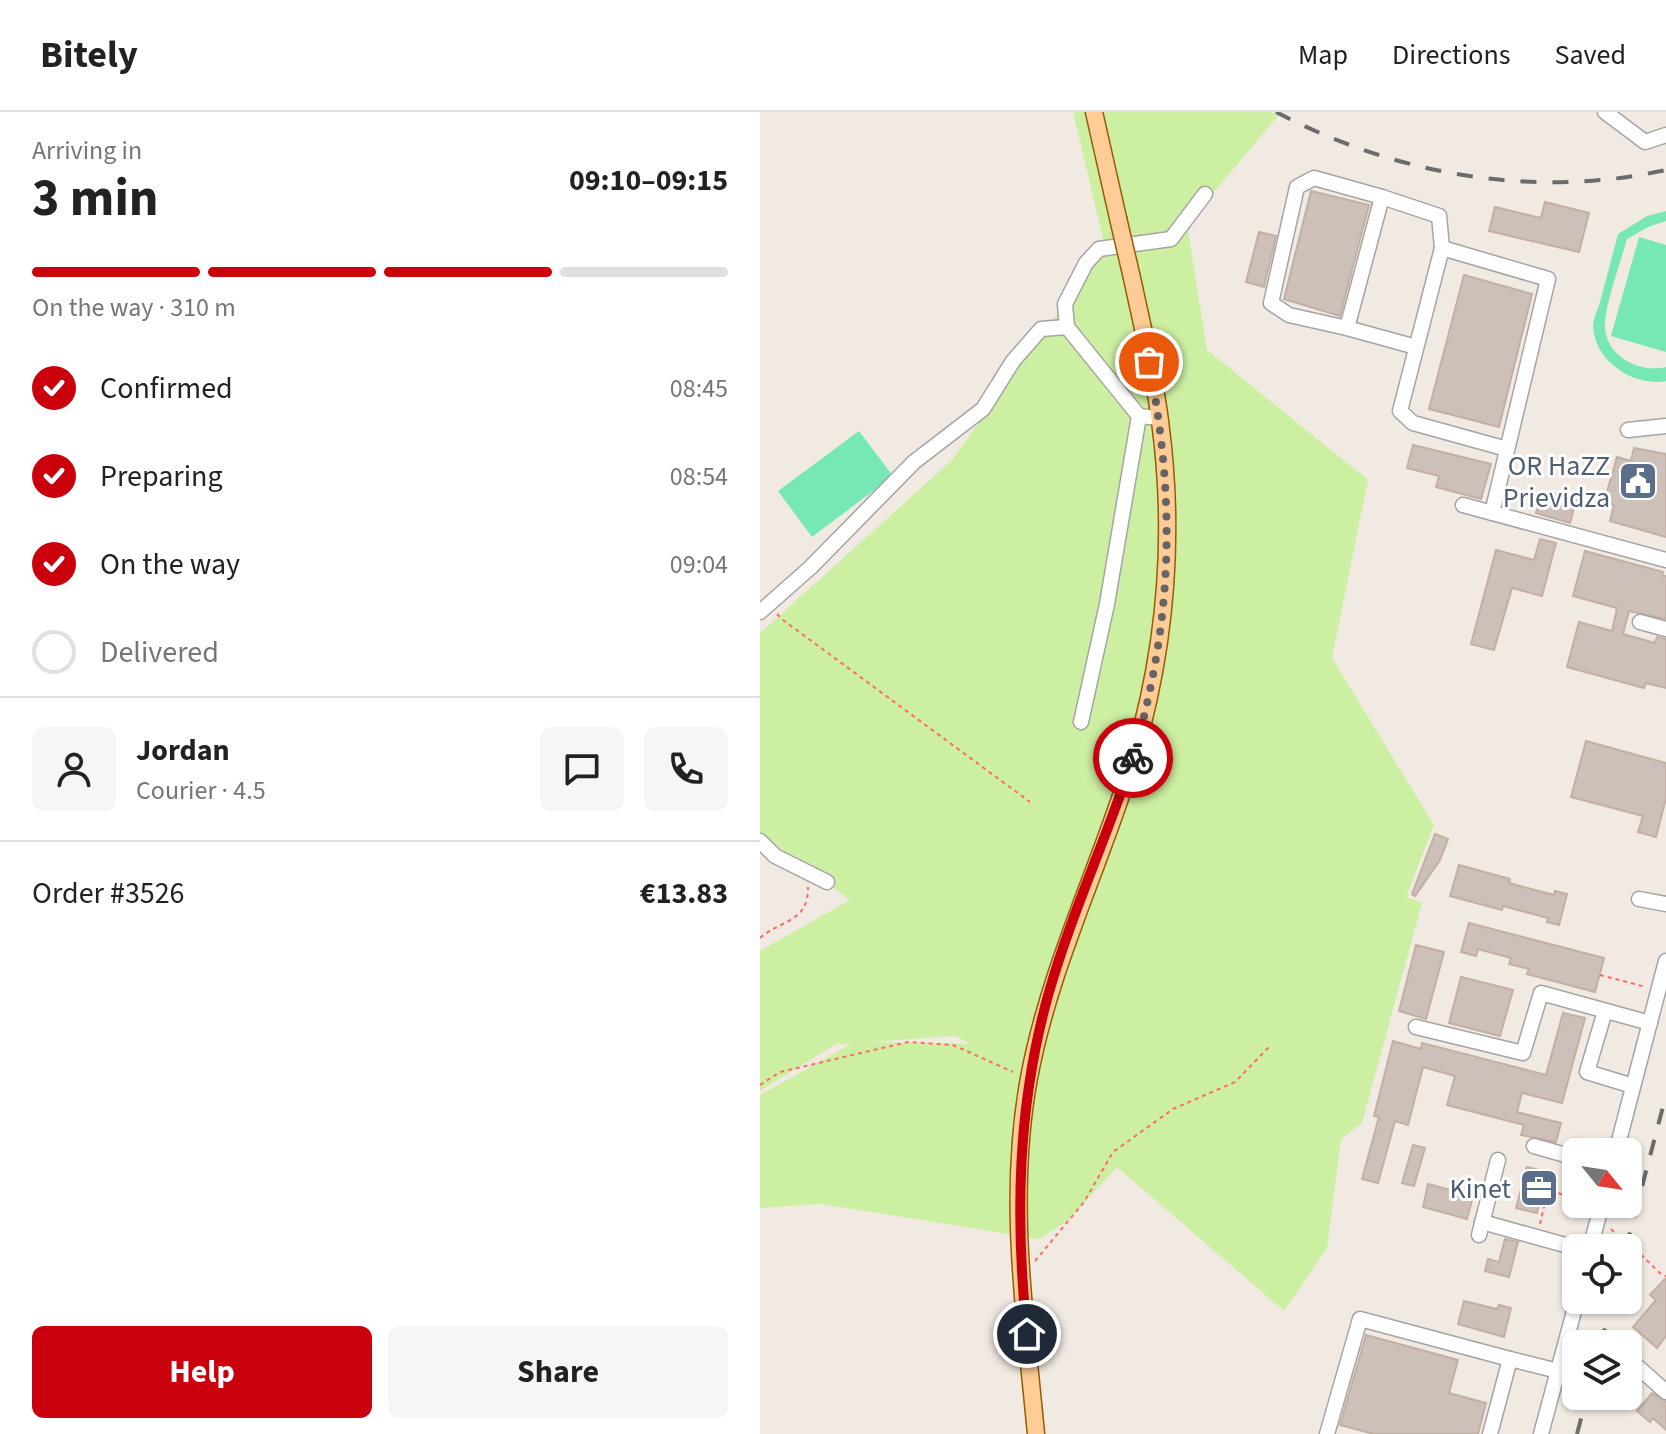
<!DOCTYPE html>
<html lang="en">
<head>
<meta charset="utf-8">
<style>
	body { margin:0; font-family:"Source Sans 3",sans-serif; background:#f6f6f6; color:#222; height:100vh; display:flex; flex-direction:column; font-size:30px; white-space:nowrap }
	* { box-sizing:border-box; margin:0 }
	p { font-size:26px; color:#767676 }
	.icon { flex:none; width:44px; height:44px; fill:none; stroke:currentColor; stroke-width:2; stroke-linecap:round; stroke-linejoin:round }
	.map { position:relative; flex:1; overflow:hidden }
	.details { display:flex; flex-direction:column; background:#fff; width:760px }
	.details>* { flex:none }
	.needle { width:52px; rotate:120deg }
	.buttons { position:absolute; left:802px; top:1026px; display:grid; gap:16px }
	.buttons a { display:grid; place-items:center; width:80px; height:80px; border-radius:12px; background:#fff; box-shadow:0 2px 6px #0004; font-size:40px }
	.pin { position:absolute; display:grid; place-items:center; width:68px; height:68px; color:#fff; margin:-34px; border:4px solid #fff; border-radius:50%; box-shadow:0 2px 8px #0007 }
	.courier { position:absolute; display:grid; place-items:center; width:80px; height:80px; margin:-40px; border:6px solid #ca000c; border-radius:50%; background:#fff; color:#222; box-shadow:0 2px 10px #0007 }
	.head em { font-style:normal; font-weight:700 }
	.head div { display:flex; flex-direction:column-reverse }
	.head { display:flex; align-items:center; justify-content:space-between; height:136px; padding:0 32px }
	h1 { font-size:52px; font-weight:700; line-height:60px }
	.bar { display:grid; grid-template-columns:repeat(4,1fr); gap:12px 8px; align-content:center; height:96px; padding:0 32px }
	.bar i { height:10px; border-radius:6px; background:#e0e0e0 }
	.bar .current { background:#ca000c }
	.bar p { grid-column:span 4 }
	.line { display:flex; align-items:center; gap:20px; padding:0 32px; border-top:2px solid #e0e0e0 }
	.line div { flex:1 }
	.round { display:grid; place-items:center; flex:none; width:84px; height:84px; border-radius:12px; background:#f6f6f6 }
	ol { padding:0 32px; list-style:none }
	li { display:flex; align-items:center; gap:24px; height:88px }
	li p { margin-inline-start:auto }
	li .icon { padding:8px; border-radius:50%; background:#ca000c; color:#fff; stroke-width:4 }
	li:last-child { color:#767676 }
	li i { width:44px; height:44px; border:4px solid #e0e0e0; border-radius:50% }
	.action { display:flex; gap:16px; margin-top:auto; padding:16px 32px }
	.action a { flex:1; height:92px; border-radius:12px; background:#ca000c; color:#fff; font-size:32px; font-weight:700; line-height:92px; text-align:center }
	.action a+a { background:#f6f6f6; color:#222 }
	header { display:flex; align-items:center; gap:48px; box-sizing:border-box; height:112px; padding:0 40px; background:#fff; border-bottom:2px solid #e0e0e0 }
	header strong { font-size:38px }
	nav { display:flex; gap:44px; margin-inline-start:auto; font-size:28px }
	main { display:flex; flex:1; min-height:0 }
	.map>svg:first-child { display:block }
</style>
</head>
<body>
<header>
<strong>Bitely</strong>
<nav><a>Map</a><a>Directions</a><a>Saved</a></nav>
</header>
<main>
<section class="details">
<div class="head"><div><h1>3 min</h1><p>Arriving in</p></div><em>09:10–09:15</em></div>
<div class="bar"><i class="current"></i><i class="current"></i><i class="current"></i><i></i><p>On the way · 310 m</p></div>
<ol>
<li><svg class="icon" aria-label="check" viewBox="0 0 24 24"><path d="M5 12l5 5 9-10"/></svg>Confirmed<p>08:45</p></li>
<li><svg class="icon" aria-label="check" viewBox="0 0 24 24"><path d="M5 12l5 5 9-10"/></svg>Preparing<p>08:54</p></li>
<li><svg class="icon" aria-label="check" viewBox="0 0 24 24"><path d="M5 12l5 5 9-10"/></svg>On the way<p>09:04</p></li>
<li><i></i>Delivered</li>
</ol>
<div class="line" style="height:144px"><a class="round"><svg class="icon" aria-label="person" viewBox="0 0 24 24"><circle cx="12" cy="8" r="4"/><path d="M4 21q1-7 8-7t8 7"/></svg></a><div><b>Jordan</b><p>Courier · 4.5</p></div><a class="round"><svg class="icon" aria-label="chat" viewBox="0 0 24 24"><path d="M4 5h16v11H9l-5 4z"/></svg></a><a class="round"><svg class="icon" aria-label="phone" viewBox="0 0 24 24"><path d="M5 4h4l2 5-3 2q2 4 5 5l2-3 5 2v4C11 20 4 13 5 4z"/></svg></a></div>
<div class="line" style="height:104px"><div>Order #3526</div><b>€13.83</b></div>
<div class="action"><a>Help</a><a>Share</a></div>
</section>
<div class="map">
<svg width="906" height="1322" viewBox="0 0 906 1322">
	<rect width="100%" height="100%" fill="#f0eae2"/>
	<path fill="#cdefa2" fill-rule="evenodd" d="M313 0H511L518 4 427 112 447 238 608 368 572 546 674 713 646 785 662 791 602 1011 581 1027 567 1136 524 1199 357 1055 307 1109 280 1127 62 1092 0 1096V983L91 932H76L0 979V839L90 788 0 721V521L192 348 345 135ZM196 924 210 932 109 930Z"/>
	<g fill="#77e7b5">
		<path d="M906 99V109L888 115 867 127C861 149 846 190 845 211 843 243 879 262 906 255V269C874 275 835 250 833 214 833 207 838 197 840 190 846 167 852 145 858 122L887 104Z"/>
		<path d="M879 125 906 133V240L851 224Z"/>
		<path d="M99 319 133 364 52 425 18 379Z"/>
	</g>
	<g fill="#ccc0b8" stroke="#c3afa3" stroke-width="2">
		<path d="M551 79 609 93 580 204 524 187Z"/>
		<path d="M785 90 829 101 819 140 729 119 735 95 781 106Z"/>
		<path d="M499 120 516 124 504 175 486 170Z"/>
		<path d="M704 163 772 182 739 315 669 297Z"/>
		<path d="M653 333 731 352 721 387 676 375 679 364 647 356Z"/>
		<path d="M874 336 906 342V425L850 409 854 393 844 390 857 345 871 349Z"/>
		<path d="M783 379 816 388 810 411 776 401Z"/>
		<path d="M780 427 796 431 782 484 752 476 734 538 711 532 736 438 774 448Z"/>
		<path d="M825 439 903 460 902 464H906V507L869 499 863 522 895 531 897 525 906 527V576L886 571 884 576 807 555 819 510 852 519 857 496 813 484Z"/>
		<path d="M826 629 906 651V686L896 725 878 720 883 704 811 685Z"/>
		<path d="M675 722 688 727 680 748 655 784 652 782Z"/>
		<path d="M699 753 750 767 749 771 794 783 795 779 807 782 799 813 787 810 788 806 743 794 742 798 690 784Z"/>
		<path d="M709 811 844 846 835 880 767 862 769 857 749 852 751 846 718 837 716 844 701 840Z"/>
		<path d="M656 833 684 840 666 907 639 899Z"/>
		<path d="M701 865 753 878 740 924 689 911Z"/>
		<path d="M803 901 825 906 802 991 762 981 757 1000 801 1011 796 1030 761 1023 764 1013 687 993 695 964 663 955 648 1013 635 1009 618 1071 602 1067 619 1005 614 1004 633 929 661 937 662 931 786 963Z"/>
		<path d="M653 1033 665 1036 654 1074 642 1071Z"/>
		<path d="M767 1055 788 1060 777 1101 756 1096Z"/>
		<path d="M668 1072 713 1084 707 1107 663 1095Z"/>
		<path d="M745 1127 758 1130 749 1165 725 1159 728 1147 739 1150Z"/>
		<path d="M906 1166V1224L897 1236 873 1215 896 1188 890 1183Z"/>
		<path d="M704 1189 737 1197 739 1193 751 1196 744 1225 698 1212Z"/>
		<path d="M606 1223 698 1248 689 1281 726 1291 718 1322H614L580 1313Z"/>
		<path d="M892 1281 906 1290V1318L893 1306 890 1310 877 1299Z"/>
	</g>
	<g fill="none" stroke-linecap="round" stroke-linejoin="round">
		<defs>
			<g id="minor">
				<path d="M845 0 885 30 906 23"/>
				<path d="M307 215 305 192 326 151 339 137 411 127 445 82"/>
				<path d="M587 216 529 203 511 191 537 75 554 66 622 85"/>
				<path d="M656 235 587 216 622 85 679 104 682 136"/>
				<path d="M868 318 906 314"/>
				<path d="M703 393 906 448"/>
				<path d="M732 401 788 167 682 136 640 299 653 311 747 337"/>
				<path d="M0 500 51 455 154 350 223 297 253 249 281 217 307 215 379 304 400 306"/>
				<path d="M880 510 906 517"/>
				<path d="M321 610 347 492 379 304"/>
				<path d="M0 729 15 744 67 770"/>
				<path d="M879 787 906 792"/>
				<path d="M845 899 827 960 873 974"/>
				<path d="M656 915 763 941 781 881 890 911"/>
				<path d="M774 1034 816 1046"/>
				<path d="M856 1040 906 849"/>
				<path d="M722 1110 816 1136"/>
				<path d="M719 1123 738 1048"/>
				<path d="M830 1136 842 1092"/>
				<path d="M878 1255 906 1280"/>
				<path d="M567 1322 600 1207 750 1247"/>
				<path d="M730 1322 750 1247 798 1259"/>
				<path d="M781 1322 817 1188"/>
			</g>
			<g id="major">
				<path d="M334 0 358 106"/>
				<path d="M276 1322C265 1204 247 1084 269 966 290 853 341 753 374 644 406 535 415 421 400 309 394 261 382 213 372 166"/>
			</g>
		</defs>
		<use href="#minor" stroke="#a4a4a4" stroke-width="17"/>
		<use href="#major" stroke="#965c00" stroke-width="19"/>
		<g stroke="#ff6a63" stroke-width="2" stroke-dasharray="4 4" stroke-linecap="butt">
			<path d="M17 502 23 508 270 690"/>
			<path d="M0 826C22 807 48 811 48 775"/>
			<path d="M840 863 886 875"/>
			<path d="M0 973 20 960 148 930 193 933 253 960"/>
			<path d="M783 1077 816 1086"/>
			<path d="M780 1112 788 1078"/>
			<path d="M851 1117 871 1137 876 1138 902 1163 906 1164"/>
			<path d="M275 1149 324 1090 353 1040 413 997 475 970 509 935"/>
		</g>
		<use href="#minor" stroke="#fff" stroke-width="14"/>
		<use href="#major" stroke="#ffcc97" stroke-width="16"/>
		<g stroke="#6b6b6b" stroke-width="4" stroke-dasharray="16 16" stroke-linecap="butt">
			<path d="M516 0C636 63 773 87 906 58"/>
			<path d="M866 1136 906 983"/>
			<path d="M841 1232 852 1188"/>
			<path d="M817 1322 827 1284"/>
		</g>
		<defs>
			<path id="major-bridge" d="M358 106 372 166"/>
		</defs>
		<use href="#major-bridge" stroke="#965c00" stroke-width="19" stroke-linecap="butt"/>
		<use href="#major-bridge" stroke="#ffcc97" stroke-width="16"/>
	</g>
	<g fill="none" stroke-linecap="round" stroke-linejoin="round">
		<path stroke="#676562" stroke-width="8" stroke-dasharray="0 14.4" d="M373 646C413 507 416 392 389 250"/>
		<path stroke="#ca000c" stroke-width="10" d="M267 1222C255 1106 257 993 289 880 312 800 347 725 373 646"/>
	</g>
	<defs>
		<symbol id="civic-square" viewBox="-11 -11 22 22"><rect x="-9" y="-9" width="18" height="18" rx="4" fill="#5c6f8a" stroke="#fff"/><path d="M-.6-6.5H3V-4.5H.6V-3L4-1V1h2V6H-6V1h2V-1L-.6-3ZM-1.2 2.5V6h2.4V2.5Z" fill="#fff"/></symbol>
		<symbol id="office-square" viewBox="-11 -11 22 22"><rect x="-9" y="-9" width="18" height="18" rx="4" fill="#5c6f8a" stroke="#fff"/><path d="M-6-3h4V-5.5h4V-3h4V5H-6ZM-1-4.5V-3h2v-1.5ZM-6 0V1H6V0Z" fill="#fff"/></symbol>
	</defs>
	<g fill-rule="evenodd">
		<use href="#civic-square" x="856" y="347" width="44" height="44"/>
		<use href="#office-square" x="757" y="1054" width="44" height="44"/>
	</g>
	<g text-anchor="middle" stroke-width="6" stroke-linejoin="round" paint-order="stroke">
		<g font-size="28" fill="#4e5e75" stroke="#fff" text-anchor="end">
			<text x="850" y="363">OR HaZZ<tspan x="850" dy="32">Prievidza</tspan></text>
			<text x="751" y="1086">Kinet</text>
		</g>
	</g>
</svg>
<div class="buttons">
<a><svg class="needle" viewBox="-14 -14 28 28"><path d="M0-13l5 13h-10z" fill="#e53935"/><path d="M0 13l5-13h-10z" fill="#767676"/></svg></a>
<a><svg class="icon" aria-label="locate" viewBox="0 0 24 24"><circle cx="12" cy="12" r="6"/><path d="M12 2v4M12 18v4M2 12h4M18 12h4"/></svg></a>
<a><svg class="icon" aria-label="layers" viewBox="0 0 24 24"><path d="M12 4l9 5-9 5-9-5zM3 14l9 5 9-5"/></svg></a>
</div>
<div class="pin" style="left:389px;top:250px;background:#ea580c"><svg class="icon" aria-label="bag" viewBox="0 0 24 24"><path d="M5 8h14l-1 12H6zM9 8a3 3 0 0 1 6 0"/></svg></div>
<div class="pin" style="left:267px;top:1222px;background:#1f2937"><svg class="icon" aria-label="home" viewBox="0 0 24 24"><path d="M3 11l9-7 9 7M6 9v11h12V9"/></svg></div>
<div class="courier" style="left:373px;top:646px"><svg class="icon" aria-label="bike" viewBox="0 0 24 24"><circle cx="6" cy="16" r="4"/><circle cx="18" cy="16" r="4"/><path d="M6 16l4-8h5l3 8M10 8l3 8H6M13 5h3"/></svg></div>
</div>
</main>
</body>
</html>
